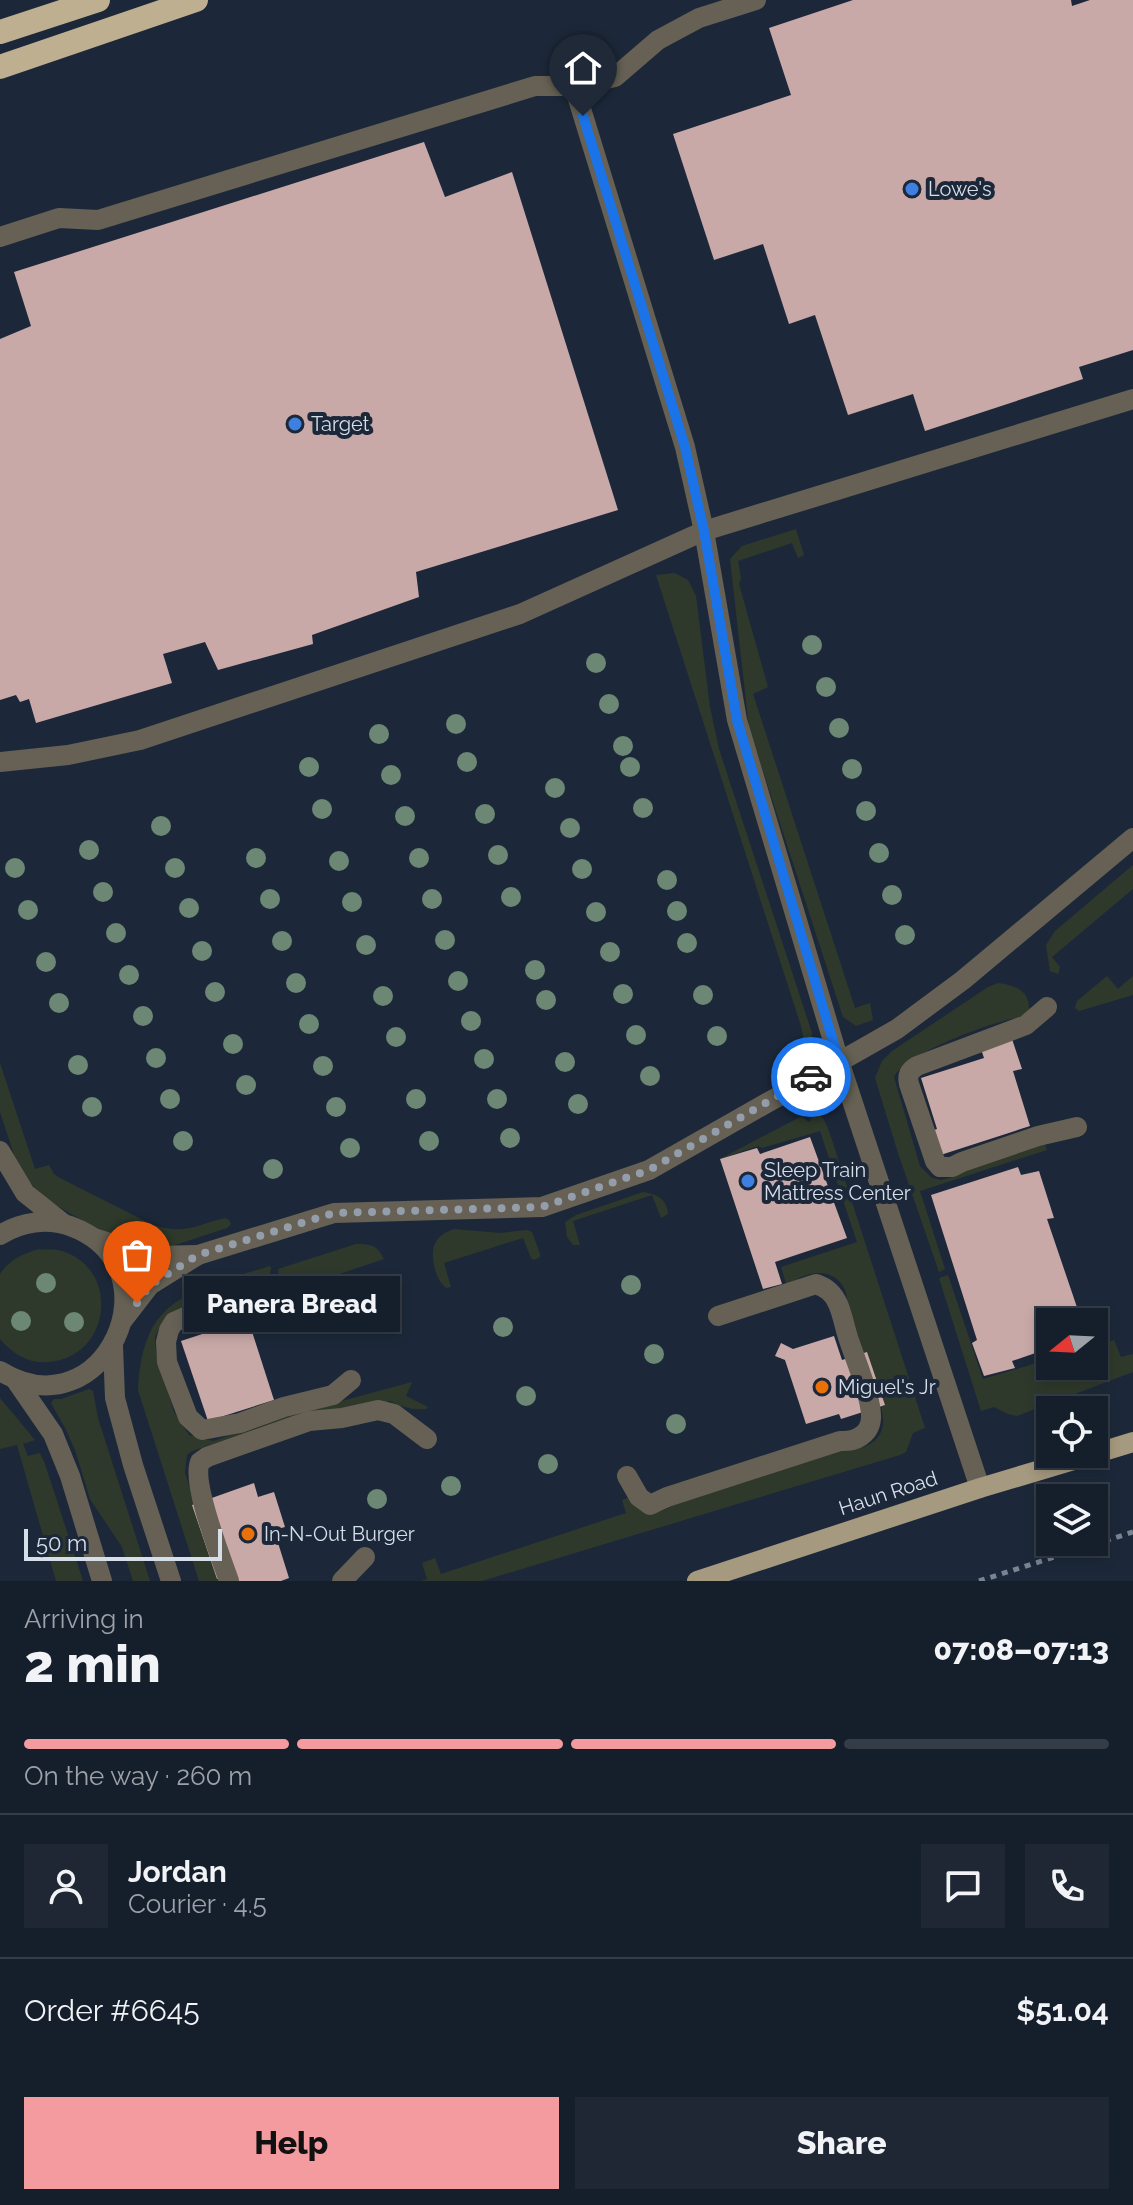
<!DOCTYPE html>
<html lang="en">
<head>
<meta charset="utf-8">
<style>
	body { margin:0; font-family:Raleway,sans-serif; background:#1e2733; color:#f1f3f6; height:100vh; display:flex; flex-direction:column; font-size:30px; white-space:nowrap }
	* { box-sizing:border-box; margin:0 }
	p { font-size:26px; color:#9da2a9 }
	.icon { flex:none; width:44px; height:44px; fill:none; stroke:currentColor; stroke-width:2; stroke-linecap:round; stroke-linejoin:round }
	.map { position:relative; height:1581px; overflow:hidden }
	.side { display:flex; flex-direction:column; background:#151e2b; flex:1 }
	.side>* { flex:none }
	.needle { width:52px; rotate:252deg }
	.controls { position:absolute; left:1036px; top:1308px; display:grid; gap:16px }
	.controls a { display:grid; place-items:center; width:72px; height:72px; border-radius:0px; background:#151e2b; box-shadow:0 4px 12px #0003,0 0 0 2px #343c47; font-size:40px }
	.scale { position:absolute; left:24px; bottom:20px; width:198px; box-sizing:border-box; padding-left:8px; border:4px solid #d5dee9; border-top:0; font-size:22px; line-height:28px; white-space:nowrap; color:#d5dee9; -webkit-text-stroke:6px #1c2839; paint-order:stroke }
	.pin { position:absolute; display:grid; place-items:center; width:68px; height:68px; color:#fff; margin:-82px -34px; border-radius:50% 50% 50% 0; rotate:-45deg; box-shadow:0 0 8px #0007 }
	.pin .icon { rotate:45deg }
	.courier { position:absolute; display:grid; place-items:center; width:80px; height:80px; margin:-40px; border:6px solid #1a73e8; border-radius:50%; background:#fff; color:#222; box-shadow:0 2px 10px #0007 }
	.bubble { position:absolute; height:56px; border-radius:0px; background:#151e2b; box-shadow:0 4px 12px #0003,0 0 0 2px #343c47; font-size:26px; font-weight:800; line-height:56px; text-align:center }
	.summary em { font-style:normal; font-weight:800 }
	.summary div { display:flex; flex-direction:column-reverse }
	.summary { display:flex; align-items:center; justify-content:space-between; height:136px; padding:0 24px }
	h1 { font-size:52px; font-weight:800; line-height:60px }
	.bar { display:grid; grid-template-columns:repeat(4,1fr); gap:12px 8px; align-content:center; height:96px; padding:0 24px }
	.bar i { height:10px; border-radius:6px; background:#343c47 }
	.bar .selected { background:#f49b9f }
	.bar p { grid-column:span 4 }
	.line { display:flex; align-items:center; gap:20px; padding:0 24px; border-top:2px solid #343c47 }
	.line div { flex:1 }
	.round { display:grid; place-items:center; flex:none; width:84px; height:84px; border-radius:0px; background:#1e2733 }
	.button { display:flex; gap:16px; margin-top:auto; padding:16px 24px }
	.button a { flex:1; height:92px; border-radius:0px; background:#f49b9f; color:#111; font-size:32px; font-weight:800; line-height:92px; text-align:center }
	.button a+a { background:#1e2733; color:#f1f3f6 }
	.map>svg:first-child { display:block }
</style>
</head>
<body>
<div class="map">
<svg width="1133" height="1581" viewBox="0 0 1133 1581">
	<rect width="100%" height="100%" fill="#1c2839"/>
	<g fill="#2e392b">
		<path d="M796 529 804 555 798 558 792 543 738 561 741 578 739 584 768 687 753 694 855 1008 870 1003 873 1020 856 1026 843 1017 749 728 730 559 742 546Z"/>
		<path d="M675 573 688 580 696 596 710 707 719 749 812 1033 811 1046 799 1059 797 1050 804 1041 801 1026 656 575Z"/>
		<path d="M1133 865V889L1052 957 1060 967 1058 974 1050 971 1046 945 1055 931Z"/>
		<path d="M1107 976 1118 989 1133 976V995L1079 1011 1075 1008 1077 1001Z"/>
		<path d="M998 983C1015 985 1030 990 1029 1011L1021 1017C992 1022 908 1052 894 1077L920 1166 932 1178 941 1180 950 1178 965 1170 1044 1142 1047 1150 920 1191 945 1269 939 1272 898 1153 875 1078 882 1061 892 1051 988 987Z"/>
		<path d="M0 1063 35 1169 49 1165 54 1174 60 1178 153 1225C187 1235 195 1225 225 1218L229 1220 231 1224 227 1228 175 1245H146L97 1229 47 1200 26 1179 15 1158 0 1112Z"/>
		<path d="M816 1112C826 1118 828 1129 832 1140L925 1428 913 1433 906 1452 900 1455 482 1581H421L427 1579 422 1563 435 1558 441 1574 626 1513 622 1500 630 1497 651 1513C662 1512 668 1509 676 1502L835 1449C850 1451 872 1449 880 1434 890 1416 874 1391 868 1374 862 1356 854 1339 849 1321 846 1311 849 1301 845 1290 834 1265 803 1271 787 1287L781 1267 857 1242 820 1131 762 1148 758 1146 720 1159 798 1118 802 1117 809 1122Z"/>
		<path d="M643 1192C657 1194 667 1199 668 1214L661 1218 652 1195 573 1221 580 1245H573L567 1237 565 1222 576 1215Z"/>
		<path d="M454 1229 500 1233 527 1230 532 1232 540 1254V1257L534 1260 531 1258 523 1238 444 1263 451 1287 446 1288C439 1282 436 1274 434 1265 430 1246 436 1235 454 1229Z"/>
		<path d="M356 1244C371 1244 377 1245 384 1259L313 1283 318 1302 277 1285 279 1277 278 1269Z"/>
		<path d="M39 1249C45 1250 52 1249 58 1250 121 1265 113 1357 48 1362 28 1364 12 1353 0 1339V1274C10 1259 23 1254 39 1249Z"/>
		<path d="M270 1266 271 1269 267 1284 254 1285 170 1315 160 1326 155 1337 156 1352 174 1412 189 1435 213 1441 301 1412 412 1382 406 1396 428 1407 426 1409C412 1410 402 1407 390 1401L342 1410 311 1413 192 1451 187 1455 185 1473 221 1581H199L138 1390C139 1371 141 1353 149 1335 167 1290 229 1279 270 1266Z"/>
		<path d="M948 1275 983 1379 1050 1359V1366H1094V1346L1114 1340 1121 1357 1133 1354V1372L1017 1416 1008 1414 994 1407 981 1411 939 1278Z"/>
		<path d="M89 1389 93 1391 98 1418 150 1581H133L122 1547 90 1499 75 1450 65 1428 51 1403 54 1399H61Z"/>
		<path d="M0 1398 35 1440 23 1444 28 1456 40 1453 45 1464 83 1581H56L17 1445 0 1449Z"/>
	</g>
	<g fill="#c8a9a8">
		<path d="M853 0H1071L1072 6 1090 0H1133V350L1079 367 1083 379 925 431 913 394 848 415 815 315 789 324 763 244 714 260 673 134 791 95 769 28Z"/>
		<path d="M424 142 445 197 512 172 618 510 416 572 419 597 312 635 313 644 218 670 205 642 163 654 172 683 36 723 29 699 20 702 16 695 0 700V339L31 326 14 272Z"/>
		<path d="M1012 1039 1022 1069 1013 1071 1030 1126 925 1160 918 1135 937 1129 921 1078 984 1058 981 1049Z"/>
		<path d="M810 1137 847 1238 775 1262 782 1284 763 1289 720 1159 757 1148 760 1154Z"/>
		<path d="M1018 1167 1021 1175 1039 1171 1054 1218 1047 1219 1082 1322H1050V1348L1012 1361 1015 1368 984 1376 972 1343 977 1340 931 1195Z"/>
		<path d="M248 1319 274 1400 208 1421 181 1341Z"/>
		<path d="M834 1336 842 1360 867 1352 885 1405 841 1419 839 1414 806 1424 785 1360 775 1356 781 1343 793 1349Z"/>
		<path d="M254 1483 258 1497 274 1492 285 1527 274 1530 289 1578 281 1581H236L234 1574 217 1579 192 1505Z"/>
	</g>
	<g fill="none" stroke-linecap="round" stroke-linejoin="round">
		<path stroke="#798492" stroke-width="5" stroke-dasharray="6 6" stroke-linecap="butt" d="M979 1581 1133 1532"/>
		<g stroke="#666154" stroke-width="20">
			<path d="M574 86 685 447 704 531 737 720 839 1061 980 1488"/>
			<path d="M0 237 59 218 98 220 535 86H574L615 77 658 40 699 18 756 0"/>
			<path d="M0 762 68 755 140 740 520 614 704 531 1133 399"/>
			<path d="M1047 1007 1026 1025 917 1066C909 1071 907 1075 909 1084L935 1161 940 1167H952L962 1162 1038 1136 1077 1127"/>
			<path d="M0 1151 25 1193 64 1224"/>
			<path d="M0 1235C21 1222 47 1218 70 1226 181 1266 104 1435 0 1371"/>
			<path d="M94 1238 151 1256 198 1255 150 1285 123 1320"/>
			<path d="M198 1255 334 1213 542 1207 649 1170 897 1029 963 980 1133 838"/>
			<path d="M332 1318 264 1292 190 1315 174 1322 169 1330 166 1342 167 1362 188 1417 202 1430 240 1423 284 1407 333 1395 351 1380"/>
			<path d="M113 1346 115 1398 133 1465 171 1581"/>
			<path d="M15 1379 53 1434 70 1476 102 1581"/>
			<path d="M627 1476 639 1497 650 1505 667 1497 840 1441C855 1442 870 1435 871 1418 872 1397 853 1355 847 1334 844 1324 842 1313 838 1304 833 1293 827 1288 816 1284L718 1316"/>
			<path d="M229 1581C221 1557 191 1483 200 1462L207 1457 309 1421 342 1418 378 1410 394 1414 427 1439"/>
			<path d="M342 1581 365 1557"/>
		</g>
		<g stroke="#a5997f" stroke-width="20">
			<path d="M1094 1454 1133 1442"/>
			<path d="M697 1581 980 1488 1094 1454"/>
		</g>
		<g stroke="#bdaf8f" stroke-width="24">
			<path d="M0 32 98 0"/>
			<path d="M0 67 196 0"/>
		</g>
	</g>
	<g fill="#6c8774">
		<circle cx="812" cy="645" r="10"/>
		<circle cx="596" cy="663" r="10"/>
		<circle cx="826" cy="687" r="10"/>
		<circle cx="609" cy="704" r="10"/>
		<circle cx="456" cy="724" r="10"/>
		<circle cx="839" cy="728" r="10"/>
		<circle cx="379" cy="734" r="10"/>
		<circle cx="623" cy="746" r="10"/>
		<circle cx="467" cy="762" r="10"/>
		<circle cx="309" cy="767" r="10"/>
		<circle cx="630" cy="767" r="10"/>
		<circle cx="852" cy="769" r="10"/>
		<circle cx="391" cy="775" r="10"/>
		<circle cx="555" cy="788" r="10"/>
		<circle cx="643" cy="808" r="10"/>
		<circle cx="322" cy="809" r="10"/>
		<circle cx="866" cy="811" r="10"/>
		<circle cx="485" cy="814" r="10"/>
		<circle cx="405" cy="816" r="10"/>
		<circle cx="161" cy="826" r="10"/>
		<circle cx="570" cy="828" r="10"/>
		<circle cx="89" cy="850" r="10"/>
		<circle cx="879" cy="853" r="10"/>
		<circle cx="498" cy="855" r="10"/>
		<circle cx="256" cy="858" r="10"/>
		<circle cx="419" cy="858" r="10"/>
		<circle cx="339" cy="861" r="10"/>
		<circle cx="15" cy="868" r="10"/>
		<circle cx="175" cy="868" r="10"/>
		<circle cx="582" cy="869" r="10"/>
		<circle cx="667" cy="880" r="10"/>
		<circle cx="103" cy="892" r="10"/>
		<circle cx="892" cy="895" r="10"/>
		<circle cx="511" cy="897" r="10"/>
		<circle cx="270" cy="899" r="10"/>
		<circle cx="432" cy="899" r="10"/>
		<circle cx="352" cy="902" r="10"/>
		<circle cx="189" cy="908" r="10"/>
		<circle cx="28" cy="910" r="10"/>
		<circle cx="677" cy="911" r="10"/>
		<circle cx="596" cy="912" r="10"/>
		<circle cx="116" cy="933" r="10"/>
		<circle cx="905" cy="935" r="10"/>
		<circle cx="445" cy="940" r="10"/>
		<circle cx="282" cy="941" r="10"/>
		<circle cx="687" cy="943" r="10"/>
		<circle cx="366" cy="945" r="10"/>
		<circle cx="202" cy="951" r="10"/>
		<circle cx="610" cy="952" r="10"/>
		<circle cx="46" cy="962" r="10"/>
		<circle cx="535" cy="970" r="10"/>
		<circle cx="129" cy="975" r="10"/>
		<circle cx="458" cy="981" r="10"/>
		<circle cx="296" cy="983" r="10"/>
		<circle cx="215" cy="992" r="10"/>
		<circle cx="623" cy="994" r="10"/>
		<circle cx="703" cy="995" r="10"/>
		<circle cx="383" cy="996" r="10"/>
		<circle cx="546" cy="1000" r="10"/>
		<circle cx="59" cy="1003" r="10"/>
		<circle cx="143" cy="1016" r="10"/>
		<circle cx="471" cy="1021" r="10"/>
		<circle cx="309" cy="1024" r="10"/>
		<circle cx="636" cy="1035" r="10"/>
		<circle cx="717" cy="1036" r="10"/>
		<circle cx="396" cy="1037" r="10"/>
		<circle cx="233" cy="1044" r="10"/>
		<circle cx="156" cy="1058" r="10"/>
		<circle cx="484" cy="1059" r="10"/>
		<circle cx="565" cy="1062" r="10"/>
		<circle cx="78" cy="1065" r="10"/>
		<circle cx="323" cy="1066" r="10"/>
		<circle cx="650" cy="1076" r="10"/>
		<circle cx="246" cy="1085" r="10"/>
		<circle cx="170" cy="1099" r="10"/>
		<circle cx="416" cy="1099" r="10"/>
		<circle cx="497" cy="1099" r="10"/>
		<circle cx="578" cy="1104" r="10"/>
		<circle cx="92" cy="1107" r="10"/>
		<circle cx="336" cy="1107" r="10"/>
		<circle cx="510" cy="1138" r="10"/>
		<circle cx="183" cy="1141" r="10"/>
		<circle cx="429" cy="1141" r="10"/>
		<circle cx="350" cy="1148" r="10"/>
		<circle cx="273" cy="1169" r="10"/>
		<circle cx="46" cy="1283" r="10"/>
		<circle cx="631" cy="1285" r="10"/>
		<circle cx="21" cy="1321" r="10"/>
		<circle cx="74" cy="1322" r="10"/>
		<circle cx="503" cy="1327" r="10"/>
		<circle cx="654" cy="1354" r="10"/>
		<circle cx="526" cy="1396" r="10"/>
		<circle cx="676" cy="1424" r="10"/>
		<circle cx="548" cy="1464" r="10"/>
		<circle cx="451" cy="1486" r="10"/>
		<circle cx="377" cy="1499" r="10"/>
	</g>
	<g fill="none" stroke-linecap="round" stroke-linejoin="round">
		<path stroke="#949eab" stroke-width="8" stroke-dasharray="0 14.4" d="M137 1303 150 1285 198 1255 334 1213 542 1207 649 1170 811 1077"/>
		<path stroke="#1a73e8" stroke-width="10" d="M583 116 685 447 704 531 737 720 839 1061 811 1077"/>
	</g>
	<g fill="#3f7fe0" stroke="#1c2839" stroke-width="3">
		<circle cx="912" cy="189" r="8"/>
		<circle cx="295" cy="424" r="8"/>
		<circle cx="748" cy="1181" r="8"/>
	</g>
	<g fill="#e8710a" stroke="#1c2839" stroke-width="3">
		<circle cx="822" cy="1387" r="8"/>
		<circle cx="248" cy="1534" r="8"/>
	</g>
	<g text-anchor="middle" stroke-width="8" stroke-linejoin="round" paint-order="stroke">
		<g font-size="20" fill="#d5dee9" stroke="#1c2839" text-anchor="start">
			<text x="928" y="196">Lowe's</text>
			<text x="311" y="431">Target</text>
			<text x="764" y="1177">Sleep Train<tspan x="764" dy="23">Mattress Center</tspan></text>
			<text x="838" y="1394">Miguel's Jr</text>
			<text x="264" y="1541">In-N-Out Burger</text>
		</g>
		<g font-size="20" fill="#d5dee9" stroke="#1c2839">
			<text transform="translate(888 1493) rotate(-18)" y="7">Haun Road</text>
		</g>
	</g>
</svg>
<div class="controls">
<a><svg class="needle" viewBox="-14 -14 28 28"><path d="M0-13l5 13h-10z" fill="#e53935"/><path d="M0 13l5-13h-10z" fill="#9da2a9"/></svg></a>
<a><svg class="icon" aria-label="locate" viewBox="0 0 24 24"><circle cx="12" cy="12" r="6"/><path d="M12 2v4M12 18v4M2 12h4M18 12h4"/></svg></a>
<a><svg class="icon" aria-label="layers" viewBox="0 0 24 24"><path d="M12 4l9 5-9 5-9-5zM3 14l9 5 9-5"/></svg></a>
</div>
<div class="scale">50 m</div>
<div class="pin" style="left:137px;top:1303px;background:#ea580c"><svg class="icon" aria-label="bag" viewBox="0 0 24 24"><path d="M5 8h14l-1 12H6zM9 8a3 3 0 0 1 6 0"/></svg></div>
<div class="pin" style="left:583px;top:116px;background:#1f2937"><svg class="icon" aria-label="home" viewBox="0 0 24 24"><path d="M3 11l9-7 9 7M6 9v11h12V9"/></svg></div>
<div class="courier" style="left:811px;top:1077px"><svg class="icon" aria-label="car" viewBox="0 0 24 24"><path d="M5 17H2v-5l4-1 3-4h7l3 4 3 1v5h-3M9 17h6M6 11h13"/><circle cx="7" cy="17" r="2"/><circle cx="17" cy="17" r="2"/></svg></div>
<div class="bubble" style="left:184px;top:1276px;width:216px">Panera Bread</div>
</div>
<section class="side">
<div class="summary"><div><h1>2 min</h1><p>Arriving in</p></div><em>07:08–07:13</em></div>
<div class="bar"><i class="selected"></i><i class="selected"></i><i class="selected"></i><i></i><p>On the way · 260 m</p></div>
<div class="line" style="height:144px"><a class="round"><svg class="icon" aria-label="person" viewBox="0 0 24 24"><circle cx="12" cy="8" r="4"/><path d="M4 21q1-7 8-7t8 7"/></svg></a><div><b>Jordan</b><p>Courier · 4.5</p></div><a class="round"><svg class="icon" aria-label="chat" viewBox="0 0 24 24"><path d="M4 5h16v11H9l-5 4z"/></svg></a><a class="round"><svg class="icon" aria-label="phone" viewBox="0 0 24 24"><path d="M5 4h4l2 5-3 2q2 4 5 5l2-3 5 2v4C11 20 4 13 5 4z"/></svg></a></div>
<div class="line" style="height:104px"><div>Order #6645</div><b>$51.04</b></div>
<div class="button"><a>Help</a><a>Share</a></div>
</section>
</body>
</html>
